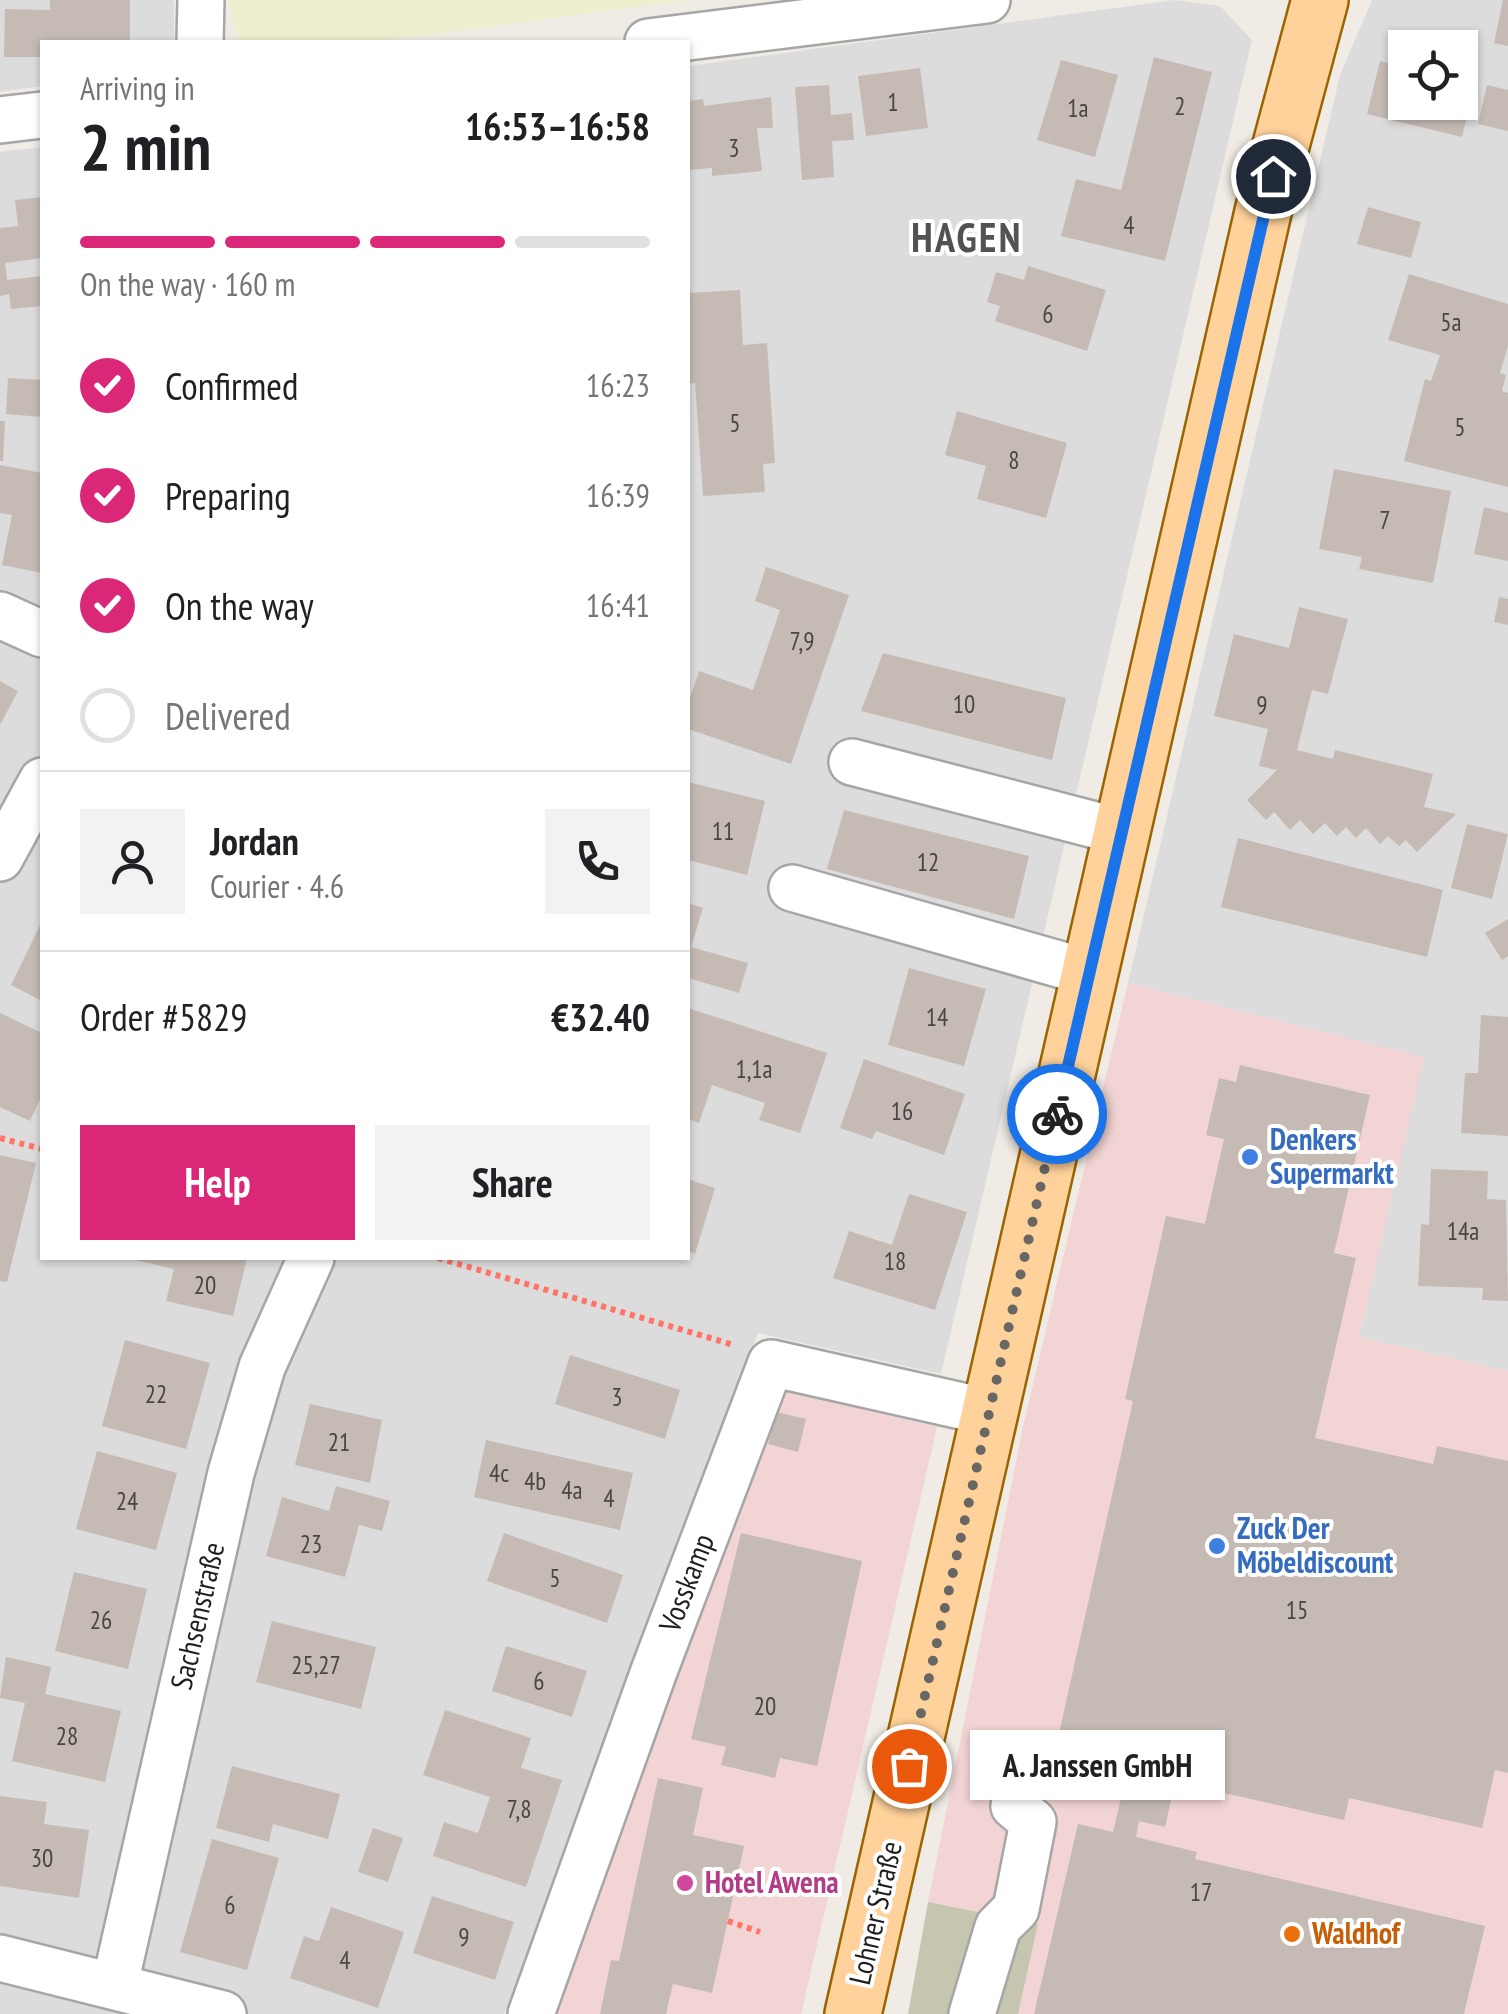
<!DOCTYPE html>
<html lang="en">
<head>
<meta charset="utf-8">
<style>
	body { margin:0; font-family:"PT Sans Narrow",sans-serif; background:#f2f2f2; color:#202124; height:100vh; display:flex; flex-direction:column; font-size:38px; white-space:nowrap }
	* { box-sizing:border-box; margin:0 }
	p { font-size:32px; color:#757577 }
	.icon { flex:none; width:55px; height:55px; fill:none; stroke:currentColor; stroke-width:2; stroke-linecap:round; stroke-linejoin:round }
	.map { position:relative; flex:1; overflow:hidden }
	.sheet { position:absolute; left:40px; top:40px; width:650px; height:1220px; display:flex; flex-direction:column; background:#fff; border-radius:0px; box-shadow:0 2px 8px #0004 }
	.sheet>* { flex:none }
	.controls { position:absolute; left:1388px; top:30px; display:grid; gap:20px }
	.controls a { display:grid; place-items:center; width:90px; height:90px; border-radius:0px; background:#fff; box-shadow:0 2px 8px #0004; font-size:50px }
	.pin { position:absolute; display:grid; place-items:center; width:85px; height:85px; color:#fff; margin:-42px; border:5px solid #fff; border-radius:50%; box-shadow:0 2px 10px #0007 }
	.courier { position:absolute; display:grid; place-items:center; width:100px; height:100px; margin:-50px; border:8px solid #1a73e8; border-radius:50%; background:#fff; color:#222; box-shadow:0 2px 12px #0007 }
	.bubble { position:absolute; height:70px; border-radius:0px; background:#fff; box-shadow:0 2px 8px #0004; font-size:32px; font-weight:700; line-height:70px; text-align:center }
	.overview em { font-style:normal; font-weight:700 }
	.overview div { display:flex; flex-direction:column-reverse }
	.overview { display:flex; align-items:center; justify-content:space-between; height:170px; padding:0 40px }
	h1 { font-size:65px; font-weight:700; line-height:75px }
	.bar { display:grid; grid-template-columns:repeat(4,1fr); gap:15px 10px; align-content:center; height:120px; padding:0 40px }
	.bar i { height:12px; border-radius:8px; background:#e0e0e0 }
	.bar .active { background:#db2777 }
	.bar p { grid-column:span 4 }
	.line { display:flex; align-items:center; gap:25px; padding:0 40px; border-top:2px solid #e0e0e0 }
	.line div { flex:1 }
	.round { display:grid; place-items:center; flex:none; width:105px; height:105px; border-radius:0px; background:#f2f2f2 }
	ol { padding:0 40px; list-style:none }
	li { display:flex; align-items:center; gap:30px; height:110px }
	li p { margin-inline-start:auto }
	li .icon { padding:10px; border-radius:50%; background:#db2777; color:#fff; stroke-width:4 }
	li:last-child { color:#757577 }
	li i { width:55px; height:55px; border:5px solid #e0e0e0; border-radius:50% }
	.button { display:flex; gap:20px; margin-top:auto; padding:20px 40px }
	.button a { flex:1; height:115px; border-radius:0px; background:#db2777; color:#fff; font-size:40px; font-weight:700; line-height:115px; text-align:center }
	.button a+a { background:#f2f2f2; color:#202124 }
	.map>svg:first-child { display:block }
</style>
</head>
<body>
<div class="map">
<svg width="1508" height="2014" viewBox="0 0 1508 2014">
	<rect width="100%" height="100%" fill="#f0ece5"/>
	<g fill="#dddcdc" fill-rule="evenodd">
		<path d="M0 0H174V42H42V86L0 92Z"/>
		<path d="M1174 0 1220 6 1252 40 941 1374 758 1333 608 1731 554 1892 504 2014H0V152L42 147V1258H688V66Z"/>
		<path d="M1372 0H1508V1371L1359 1337 1423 1057 1128 983 1340 75ZM1405 48H1460V102H1405Z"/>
	</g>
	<g fill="#f1d4d3">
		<path d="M1128 983 1424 1057 1359 1337 1508 1371V2014H1018L1038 1924 928 1902 1023 1427Z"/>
		<path d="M783 1390 937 1427 801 2014H550Z"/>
	</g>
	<path fill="#c5c5b0" d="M928 1902 1038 1924 1018 2014H908Z"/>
	<path fill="#eeefcf" d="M229 0H688L373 42H238Z"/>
	<g fill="#c5bbb4">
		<path d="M50 0H130V42H42V57H4L5 9 50 10Z"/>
		<path d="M1503 0H1508V46L1494 43Z"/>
		<path d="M1154 57 1212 72 1165 261 1061 236 1076 179 1121 190Z"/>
		<path d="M1061 60 1118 75 1095 157 1037 140Z"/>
		<path d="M1380 61 1405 67V102H1460V79L1475 83 1462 137 1367 114Z"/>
		<path d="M920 68 928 128 866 136 858 76Z"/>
		<path d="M829 85 831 115 852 113 854 140 832 141 834 177 802 180 795 87Z"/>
		<path d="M1487 85 1508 90V131L1478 124Z"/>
		<path d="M771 97 773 128H757L762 171 712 176V168L688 170V101L703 99 704 106Z"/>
		<path d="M42 197V258L5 263 7 280 42 276V306L11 309 9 294 0 296V228L18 226 15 200Z"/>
		<path d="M1368 207 1421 222 1411 258 1357 244Z"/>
		<path d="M1028 266 1106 290 1087 351 995 321 1000 306 987 302 996 272 1024 280Z"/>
		<path d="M1409 274 1508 304V346L1500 373 1506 375 1502 391 1508 393V487L1404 461 1425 379 1431 381 1440 355 1388 340Z"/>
		<path d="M740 290 743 345 767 343 775 463 763 464 765 492 703 496 695 383 688 384V293Z"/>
		<path d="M8 378 42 380V417L6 414Z"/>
		<path d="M957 411 1067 443 1046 518 977 499 986 466 945 455Z"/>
		<path d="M0 421H5L3 461H0Z"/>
		<path d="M0 465 42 473V573L2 565 12 515 0 513Z"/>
		<path d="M1334 469 1451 491 1433 583 1359 569 1362 557 1319 549Z"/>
		<path d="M1484 507 1508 513V561L1474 554Z"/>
		<path d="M766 567 849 595 791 764 688 729V704L699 671 753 690 780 610 755 601Z"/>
		<path d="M1499 597 1508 599V625L1494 622Z"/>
		<path d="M1299 607 1348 619 1328 694 1312 690 1297 750 1333 759 1335 750 1433 774 1424 807 1456 814 1417 852 1406 840 1399 846 1388 836 1380 844 1366 828 1356 838 1346 827 1337 836 1325 823 1313 834 1300 820 1290 830 1274 812 1266 820 1247 800 1277 770 1259 766 1268 729 1214 716 1234 634 1289 648Z"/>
		<path d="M883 653 1066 698 1052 760 861 711Z"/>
		<path d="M0 681 18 691 0 725Z"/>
		<path d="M688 782 765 801 747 875 688 860Z"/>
		<path d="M844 810 1029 856 1014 919 827 869Z"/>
		<path d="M1467 824 1508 834 1492 899 1451 888Z"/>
		<path d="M1238 838 1443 890 1427 957 1221 907Z"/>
		<path d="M688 903 703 908 691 947 748 963 739 993 688 978Z"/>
		<path d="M1508 919V956L1502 960 1485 933Z"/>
		<path d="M42 921V1001L11 985Z"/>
		<path d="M909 968 986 989 964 1066 888 1045Z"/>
		<path d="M688 1008 827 1053 800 1133 759 1120 765 1103 712 1085 699 1123 688 1119Z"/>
		<path d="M0 1013 42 1033V1095L30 1121 0 1107Z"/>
		<path d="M1481 1015 1508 1017V1136L1461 1133 1465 1073H1478Z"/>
		<path d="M864 1059 965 1094 944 1155 876 1131 872 1139 840 1128Z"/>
		<path d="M1240 1065 1370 1095 1334 1253 1356 1258 1315 1438 1433 1464 1437 1446 1508 1461V1773L1495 1770 1482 1828 1349 1798 1344 1820 1175 1782 1165 1827 1139 1821 1136 1837 1197 1852 1195 1859 1485 1926 1464 2014H1034L1078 1824 1113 1832 1127 1772 1054 1756 1133 1401 1125 1399 1166 1216 1205 1224 1224 1139 1206 1135 1219 1078 1236 1082Z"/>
		<path d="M0 1155 36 1163 7 1282 0 1281Z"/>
		<path d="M1431 1169 1488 1171 1487 1199 1506 1200 1508 1301 1482 1300 1483 1288 1418 1286 1421 1224 1429 1225Z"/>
		<path d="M688 1179 715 1188 695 1254 688 1251Z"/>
		<path d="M909 1194 967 1212 935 1310 833 1278 849 1231 892 1245Z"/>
		<path d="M247 1258 233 1316 166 1301 174 1269 131 1259Z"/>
		<path d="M125 1340 210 1363 186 1449 102 1426Z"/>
		<path d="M570 1355 680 1390 665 1439 555 1404Z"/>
		<path d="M310 1404 382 1420 370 1483 295 1465Z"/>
		<path d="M776 1412 806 1419 798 1452 768 1444Z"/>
		<path d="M486 1440 633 1473 620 1530 474 1497Z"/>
		<path d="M97 1451 177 1473 156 1550 76 1529Z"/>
		<path d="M336 1486 390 1501 382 1531 359 1525 345 1577 266 1556 282 1497 329 1511Z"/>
		<path d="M504 1533 623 1575 607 1623 487 1581Z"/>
		<path d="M741 1533 862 1561 817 1766 780 1758 775 1778 721 1765 726 1747 691 1739Z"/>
		<path d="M74 1572 147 1589 128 1669 55 1651Z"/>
		<path d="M272 1621 376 1647 361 1709 256 1682Z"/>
		<path d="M506 1646 587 1671 572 1717 492 1691Z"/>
		<path d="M6 1657 51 1667 45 1694 121 1711 105 1782 12 1761 25 1703 0 1698Z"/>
		<path d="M445 1710 531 1738 521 1768 562 1780 526 1887 433 1856 444 1822 478 1833 490 1797 423 1775Z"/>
		<path d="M232 1766 340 1794 328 1839 273 1824 269 1842 216 1828Z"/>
		<path d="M658 1778 703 1788 693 1835 744 1846 712 1993 673 1984 666 2014H600L611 1960 619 1961Z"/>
		<path d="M0 1796 47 1802 44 1824 89 1830 79 1898 0 1886Z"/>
		<path d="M373 1828 403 1838 388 1882 358 1872Z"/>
		<path d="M212 1839 279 1858 247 1970 180 1952Z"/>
		<path d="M432 1896 514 1922 495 1980 413 1953Z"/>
		<path d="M331 1907 404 1932 378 2008 290 1978 304 1936 319 1941Z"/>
	</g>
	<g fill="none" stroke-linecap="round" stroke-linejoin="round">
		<defs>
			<g id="minor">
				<path d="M200 42 201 0"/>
				<path d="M648 42 987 0"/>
				<path d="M0 120 42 115"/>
				<path d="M0 615 42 634"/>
				<path d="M852 762 1122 832"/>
				<path d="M0 858 42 781"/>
				<path d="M792 888 1090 973"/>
				<path d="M0 1958 223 2014"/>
				<path d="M115 1984 231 1473 262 1367 311 1258"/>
				<path d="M531 2014 654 1671 771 1363 988 1412"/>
				<path d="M972 2014 998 1927 1016 1909 1033 1822 1014 1806 1024 1755"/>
			</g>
			<path id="major" d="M853 2014 1263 212 1320 0"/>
		</defs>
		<use href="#minor" stroke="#a6a6a6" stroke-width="50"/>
		<use href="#major" stroke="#9a6400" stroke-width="60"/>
		<g stroke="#ff7467" stroke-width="6" stroke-dasharray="5 5" stroke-linecap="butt">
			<path d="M0 1138 42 1149"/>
			<path d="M438 1258 734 1345"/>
			<path d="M728 1921 760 1932"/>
		</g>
		<use href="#minor" stroke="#fff" stroke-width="45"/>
		<use href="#major" stroke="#ffd29b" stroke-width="55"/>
	</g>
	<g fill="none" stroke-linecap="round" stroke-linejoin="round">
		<path stroke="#686764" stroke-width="10" stroke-dasharray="0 18" d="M909 1766 1057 1114"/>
		<path stroke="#1a73e8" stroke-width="12" d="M1057 1114 1273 176"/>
	</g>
	<g fill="#3f7fe0" stroke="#fff" stroke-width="4">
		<circle cx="1250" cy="1157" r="10"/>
		<circle cx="1217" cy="1546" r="10"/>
	</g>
	<circle fill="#d1479c" stroke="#fff" stroke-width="4" cx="685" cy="1883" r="10"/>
	<circle fill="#e8710a" stroke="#fff" stroke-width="4" cx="1292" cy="1934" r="10"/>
	<g text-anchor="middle" stroke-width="8" stroke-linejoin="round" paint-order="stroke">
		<g font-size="25" fill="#484644">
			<text x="893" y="111">1</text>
			<text x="1180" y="115">2</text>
			<text x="1078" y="117">1a</text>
			<text x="734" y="157">3</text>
			<text x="1129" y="234">4</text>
			<text x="1048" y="323">6</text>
			<text x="1451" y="331">5a</text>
			<text x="735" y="432">5</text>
			<text x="1460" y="436">5</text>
			<text x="1014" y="469">8</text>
			<text x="1385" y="529">7</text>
			<text x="802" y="650">7,9</text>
			<text x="964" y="713">10</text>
			<text x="1262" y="714">9</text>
			<text x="723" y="840">11</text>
			<text x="928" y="871">12</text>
			<text x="937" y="1026">14</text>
			<text x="754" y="1078">1,1a</text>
			<text x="902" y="1120">16</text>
			<text x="1463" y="1240">14a</text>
			<text x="895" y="1270">18</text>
			<text x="205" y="1294">20</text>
			<text x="156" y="1403">22</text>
			<text x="617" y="1406">3</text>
			<text x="339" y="1451">21</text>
			<text x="499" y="1482">4c</text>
			<text x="535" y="1490">4b</text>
			<text x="572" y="1499">4a</text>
			<text x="609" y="1507">4</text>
			<text x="127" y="1510">24</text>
			<text x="311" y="1553">23</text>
			<text x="555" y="1587">5</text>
			<text x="1297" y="1619">15</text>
			<text x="101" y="1629">26</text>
			<text x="316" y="1674">25,27</text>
			<text x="539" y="1690">6</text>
			<text x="765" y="1715">20</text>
			<text x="67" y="1745">28</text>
			<text x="519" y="1818">7,8</text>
			<text x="42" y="1867">30</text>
			<text x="1201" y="1901">17</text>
			<text x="230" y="1914">6</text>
			<text x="464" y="1946">9</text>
			<text x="345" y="1969">4</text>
		</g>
		<g font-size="30" font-weight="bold" fill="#366cbe" stroke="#fff" text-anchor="start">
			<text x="1270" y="1150">Denkers<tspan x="1270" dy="34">Supermarkt</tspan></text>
			<text x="1237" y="1539">Zuck Der<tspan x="1237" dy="34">Möbeldiscount</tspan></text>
		</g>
		<g font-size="30" fill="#1f1f1f" stroke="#fff">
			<text transform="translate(687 1583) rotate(-69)" y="10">Vosskamp</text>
			<text transform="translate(198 1616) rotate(-77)" y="10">Sachsenstraße</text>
			<text transform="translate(876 1913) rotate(-77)" y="10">Lohner Straße</text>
		</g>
		<g font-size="30" font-weight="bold" fill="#b23c85" stroke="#fff" text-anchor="start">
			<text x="705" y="1893">Hotel Awena</text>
		</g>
		<g font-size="30" font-weight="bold" fill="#c56008" stroke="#fff" text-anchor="start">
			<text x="1312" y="1944">Waldhof</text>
		</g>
		<g font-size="40" font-weight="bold" letter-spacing="2.5" fill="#525252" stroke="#fff">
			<text x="967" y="252">HAGEN</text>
		</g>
	</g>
</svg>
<div class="controls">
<a><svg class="icon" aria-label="locate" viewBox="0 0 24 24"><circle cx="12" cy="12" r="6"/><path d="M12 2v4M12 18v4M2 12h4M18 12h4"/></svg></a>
</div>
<div class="pin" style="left:909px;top:1766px;background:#ea580c"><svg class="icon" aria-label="bag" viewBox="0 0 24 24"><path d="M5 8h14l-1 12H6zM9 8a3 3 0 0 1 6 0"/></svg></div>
<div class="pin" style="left:1273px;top:176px;background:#1f2937"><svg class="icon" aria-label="home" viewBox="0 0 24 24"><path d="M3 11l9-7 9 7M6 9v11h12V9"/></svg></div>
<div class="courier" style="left:1057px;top:1114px"><svg class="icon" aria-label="bike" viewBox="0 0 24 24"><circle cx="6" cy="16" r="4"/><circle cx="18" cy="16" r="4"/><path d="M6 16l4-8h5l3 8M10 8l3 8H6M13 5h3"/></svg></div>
<div class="bubble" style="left:970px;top:1730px;width:255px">A. Janssen GmbH</div>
<section class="sheet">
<div class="overview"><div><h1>2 min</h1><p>Arriving in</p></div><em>16:53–16:58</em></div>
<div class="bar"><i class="active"></i><i class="active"></i><i class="active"></i><i></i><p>On the way · 160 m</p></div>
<ol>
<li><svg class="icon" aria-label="check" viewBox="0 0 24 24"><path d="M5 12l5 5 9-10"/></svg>Confirmed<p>16:23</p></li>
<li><svg class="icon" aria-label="check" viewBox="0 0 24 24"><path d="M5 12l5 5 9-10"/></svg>Preparing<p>16:39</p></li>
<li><svg class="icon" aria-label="check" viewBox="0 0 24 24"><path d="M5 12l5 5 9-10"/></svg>On the way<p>16:41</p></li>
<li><i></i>Delivered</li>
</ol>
<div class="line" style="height:180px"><a class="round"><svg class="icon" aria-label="person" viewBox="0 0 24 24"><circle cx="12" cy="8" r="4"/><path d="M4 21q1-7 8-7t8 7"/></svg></a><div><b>Jordan</b><p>Courier · 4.6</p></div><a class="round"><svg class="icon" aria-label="phone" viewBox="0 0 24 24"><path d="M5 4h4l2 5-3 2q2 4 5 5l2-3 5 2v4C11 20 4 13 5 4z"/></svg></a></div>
<div class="line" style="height:130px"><div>Order #5829</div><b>€32.40</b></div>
<div class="button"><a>Help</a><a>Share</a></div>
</section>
</div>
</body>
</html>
